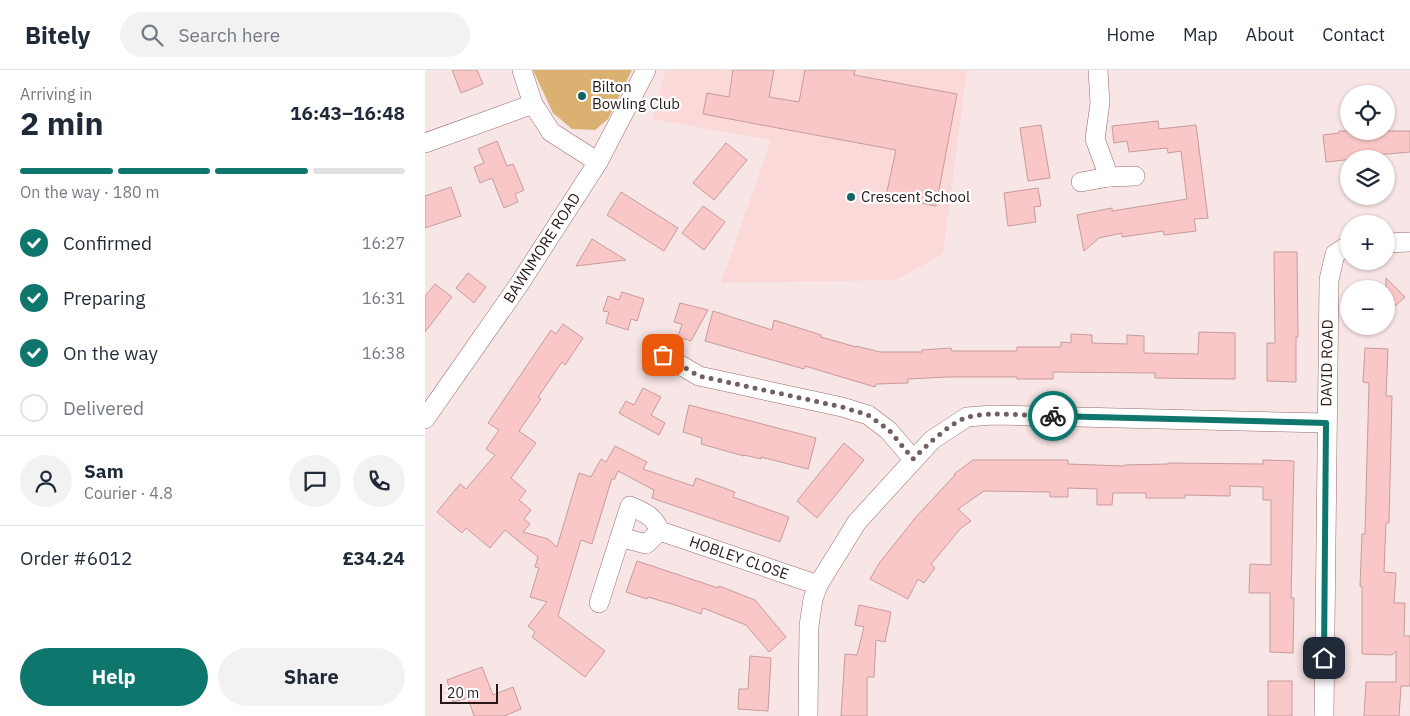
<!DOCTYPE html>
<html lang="en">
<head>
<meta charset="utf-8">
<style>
	body { margin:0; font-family:"IBM Plex Sans",sans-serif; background:#f2f2f3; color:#1f2937; height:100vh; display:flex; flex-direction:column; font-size:19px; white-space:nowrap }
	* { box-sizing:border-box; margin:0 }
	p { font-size:16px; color:#747a83 }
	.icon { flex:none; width:28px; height:28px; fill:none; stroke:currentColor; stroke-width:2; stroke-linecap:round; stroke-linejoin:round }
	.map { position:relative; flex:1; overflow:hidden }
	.drawer { display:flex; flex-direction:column; background:#fff; width:425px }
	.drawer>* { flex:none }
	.controls { position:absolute; left:915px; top:15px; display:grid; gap:10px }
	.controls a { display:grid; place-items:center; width:55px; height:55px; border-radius:50%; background:#fff; box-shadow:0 1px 4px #0004; font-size:25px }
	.scale { position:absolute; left:15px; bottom:12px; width:58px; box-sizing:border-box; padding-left:5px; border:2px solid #281818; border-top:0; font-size:14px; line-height:18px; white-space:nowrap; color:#281818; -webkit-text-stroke:4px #fff; paint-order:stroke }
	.pin { position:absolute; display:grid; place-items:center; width:42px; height:42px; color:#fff; margin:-21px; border-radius:10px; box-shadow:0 2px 8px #0006 }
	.courier { position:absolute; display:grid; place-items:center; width:50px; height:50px; margin:-25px; border:4px solid #0f766e; border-radius:50%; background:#fff; color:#222; box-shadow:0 1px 6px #0007 }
	.headline em { font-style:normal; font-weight:700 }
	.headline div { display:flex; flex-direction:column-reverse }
	.headline { display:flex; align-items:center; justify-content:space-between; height:85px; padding:0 20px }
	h1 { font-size:32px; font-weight:700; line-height:38px }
	.bar { display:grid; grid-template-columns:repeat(4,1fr); gap:8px 5px; align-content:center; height:60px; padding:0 20px }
	.bar i { height:6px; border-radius:4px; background:#e0e1e3 }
	.bar .selected { background:#0f766e }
	.bar p { grid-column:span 4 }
	.line { display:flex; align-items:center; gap:12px; padding:0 20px; border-top:1px solid #e0e1e3 }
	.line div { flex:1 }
	.round { display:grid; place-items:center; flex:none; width:52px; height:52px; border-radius:26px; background:#f2f2f3 }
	ol { padding:0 20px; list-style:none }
	li { display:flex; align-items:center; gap:15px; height:55px }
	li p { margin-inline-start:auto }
	li .icon { padding:5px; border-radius:50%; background:#0f766e; color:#fff; stroke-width:4 }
	li:last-child { color:#747a83 }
	li i { width:28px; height:28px; border:2px solid #e0e1e3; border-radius:50% }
	.action { display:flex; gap:10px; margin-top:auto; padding:10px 20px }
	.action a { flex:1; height:58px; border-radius:30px; background:#0f766e; color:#fff; font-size:20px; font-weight:700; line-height:58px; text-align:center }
	.action a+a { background:#f2f2f3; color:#1f2937 }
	header { display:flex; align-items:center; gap:30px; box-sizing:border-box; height:70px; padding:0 25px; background:#fff; border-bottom:1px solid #e0e1e3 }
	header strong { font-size:24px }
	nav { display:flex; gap:28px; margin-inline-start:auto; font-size:18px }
	.search { width:350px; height:45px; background:#f2f2f3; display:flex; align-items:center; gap:12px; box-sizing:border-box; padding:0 18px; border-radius:28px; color:#747a83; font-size:19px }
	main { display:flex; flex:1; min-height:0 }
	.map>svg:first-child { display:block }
</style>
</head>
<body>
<header>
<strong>Bitely</strong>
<div class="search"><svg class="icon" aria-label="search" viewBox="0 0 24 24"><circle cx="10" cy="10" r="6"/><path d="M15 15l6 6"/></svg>Search here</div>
<nav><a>Home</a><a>Map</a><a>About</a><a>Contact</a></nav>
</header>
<main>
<section class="drawer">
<div class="headline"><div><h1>2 min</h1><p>Arriving in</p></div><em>16:43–16:48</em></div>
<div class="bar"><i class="selected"></i><i class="selected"></i><i class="selected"></i><i></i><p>On the way · 180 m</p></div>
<ol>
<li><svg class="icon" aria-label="check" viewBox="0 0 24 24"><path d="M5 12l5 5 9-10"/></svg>Confirmed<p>16:27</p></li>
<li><svg class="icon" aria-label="check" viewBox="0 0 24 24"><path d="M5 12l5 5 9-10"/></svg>Preparing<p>16:31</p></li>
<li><svg class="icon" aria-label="check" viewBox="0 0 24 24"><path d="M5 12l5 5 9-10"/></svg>On the way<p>16:38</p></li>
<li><i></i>Delivered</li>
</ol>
<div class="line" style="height:90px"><a class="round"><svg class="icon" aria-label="person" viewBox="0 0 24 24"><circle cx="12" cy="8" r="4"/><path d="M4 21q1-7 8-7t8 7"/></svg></a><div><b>Sam</b><p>Courier · 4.8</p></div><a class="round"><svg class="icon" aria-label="chat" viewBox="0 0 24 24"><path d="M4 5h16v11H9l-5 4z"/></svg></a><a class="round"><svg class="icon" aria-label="phone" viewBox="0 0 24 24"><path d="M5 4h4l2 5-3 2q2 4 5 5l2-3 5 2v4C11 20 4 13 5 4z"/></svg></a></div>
<div class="line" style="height:65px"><div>Order #6012</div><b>£34.24</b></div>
<div class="action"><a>Help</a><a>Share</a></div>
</section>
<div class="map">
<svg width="985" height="646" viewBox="0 0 985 646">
	<rect width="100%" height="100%" fill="#f8e5e5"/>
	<path fill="#fbd9d9" d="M241 0H542L518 184 471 210 296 213 346 70 227 49Z"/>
	<path fill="#dab170" d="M108 0H207L183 49 170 60 147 59 128 43Z"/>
	<g fill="#fac7c8" stroke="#c79b9b">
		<path d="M27 0H52L58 14 36 23Z"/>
		<path d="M308 0H349L344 27 374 32 380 0H430L429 5 532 24 511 136 461 126 471 80 278 44 282 23 304 27Z"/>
		<path d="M733 51 734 59 771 55 783 148 769 149 771 161 739 165 738 161 697 167V163L674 168 659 181 652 145 687 138V141L762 129 756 81 743 83 742 78 704 82 702 71 689 73 687 56Z"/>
		<path d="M616 55 625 108 603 111 595 58Z"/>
		<path d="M914 61H985V82L939 86V88L901 92 898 65 914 63Z"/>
		<path d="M72 71 82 96 88 94 99 120 90 124 93 132 79 138 67 108 55 113 49 97 59 93 53 79Z"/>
		<path d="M301 73 322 90 289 130 268 113Z"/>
		<path d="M26 117 36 146 0 158V126Z"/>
		<path d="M613 118 616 136 609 137 611 152 583 156 579 123Z"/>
		<path d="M196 122 253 158 239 181 182 145Z"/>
		<path d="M278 136 300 152 279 180 257 163Z"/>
		<path d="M167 169 201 190 151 196Z"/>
		<path d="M849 182H872L873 267H871V312L842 311V273H850Z"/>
		<path d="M43 203 61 217 49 233 31 218Z"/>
		<path d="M961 208 980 227 961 244Z"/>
		<path d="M10 214 27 227 0 262V226Z"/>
		<path d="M197 222 219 229 212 251 206 249 203 260 181 253 184 242 178 241 183 226 194 230Z"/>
		<path d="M255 233 283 240 266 271 253 267 257 254 249 252Z"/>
		<path d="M288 241 347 260 349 250 396 265V267L431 277V276L455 282H497V280L526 278 527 281H592V277H636V272L646 273V264L667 265V273L702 274V265L719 266V283L773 284 774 262 810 263V309L730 308V303L628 302V309H592V307H522L483 309V313L451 314 450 317 380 296 379 299 280 271Z"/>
		<path d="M138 254 158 268 140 295 137 292 113 327 116 329 94 361 111 373 86 408 101 421 94 430 106 440 99 449 105 454 98 462 123 469 132 477 154 403 166 407 176 389 181 392 190 376 222 392 218 399 268 416 271 408 310 422 308 427 364 447 355 472 227 428 229 420 193 401 189 410 187 408 167 474 156 470 133 546 180 581 160 607 107 567 110 562 103 556 122 532 105 527 114 498 110 497 113 487 80 460 65 478 41 458 37 463 12 442 35 414 41 419 70 385 61 379 74 360 63 353 126 260 131 264Z"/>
		<path d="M940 278 963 279 961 326H967L964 453H961L959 502 971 503 969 533H980L979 566H985V616H976L974 646H939L941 612H971V581L967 585 937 584V517L935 516 937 464H940L944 313 938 312Z"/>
		<path d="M218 318 236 327 226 345 240 353 234 365 194 343 201 331 209 335Z"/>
		<path d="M264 335 391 368 383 399 336 387V389L319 385V386L276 374 277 368 258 362Z"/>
		<path d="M419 373 439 390 392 448 372 431Z"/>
		<path d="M548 390H643V394L699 396V395L743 394V393L838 394V390L869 391 866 528H869L868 583 845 582V523H824L825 494 846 495V430H838V417L805 416V426L760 425V428H721V423H688L687 435H672V419L643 418V427H625V422L559 421 533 439 546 451 536 458 506 494 510 498 499 513 493 509 483 529 445 509 455 492 491 447 530 405 529 404Z"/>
		<path d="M212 491 293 518 294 516 330 530 361 567 344 582 321 555 278 538 276 544 250 535 223 527 222 529 201 522Z"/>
		<path d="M434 535 466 542 460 572 451 570 449 607H442V646H416L420 584 432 585 439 557 430 555Z"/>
		<path d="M325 586 346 588 343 641 313 639 314 619H323Z"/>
		<path d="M57 597 68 625 88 617 96 639 79 646H49L43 628 28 632 22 610Z"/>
		<rect x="843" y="611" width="24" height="35"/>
	</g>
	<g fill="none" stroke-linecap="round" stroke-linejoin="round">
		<defs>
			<g id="street">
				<path d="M97 0 108 34 126 62 173 92"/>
				<path d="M673 0 675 33 670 69 684 107"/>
				<path d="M0 73 108 34"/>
				<path d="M656 112 684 107 710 106"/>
				<path d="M961 173 985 172"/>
				<path d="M238 285 274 306 417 337 443 345 463 360 488 389"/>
				<path d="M0 349 93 216 173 92 221 0"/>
				<path d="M235 461 393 515"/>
				<path d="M195 467 221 474 235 461"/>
				<path d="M174 533 205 436C220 443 228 445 235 461"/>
				<path d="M383 646 384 556 388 529 393 515 432 452 507 370 542 347 568 345 901 353"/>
				<path d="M899 646 904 210 910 184 924 175"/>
			</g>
		</defs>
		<use href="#street" stroke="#956c6d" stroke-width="20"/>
		<use href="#street" stroke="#fff" stroke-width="19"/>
	</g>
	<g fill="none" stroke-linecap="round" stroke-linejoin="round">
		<path stroke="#716060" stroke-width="5" stroke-dasharray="0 9" d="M238 285 274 306 417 337 443 345 464 360 488 389C500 377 527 351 543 347 568 341 602 346 628 346"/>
		<path stroke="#0f766e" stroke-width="6" d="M628 346 901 353 899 588"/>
	</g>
	<g fill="#136365" stroke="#fff" stroke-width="2">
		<circle cx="157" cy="26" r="5"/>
		<circle cx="426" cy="127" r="5"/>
	</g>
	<g text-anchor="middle" stroke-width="4.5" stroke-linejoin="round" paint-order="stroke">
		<g font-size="15" fill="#281818" stroke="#fff" text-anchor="start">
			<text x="167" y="22">Bilton<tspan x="167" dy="17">Bowling Club</tspan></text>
			<text x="436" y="132">Crescent School</text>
		</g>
		<g font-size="15" fill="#281818" stroke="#fff">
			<text transform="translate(117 178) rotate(-57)" y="5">BAWNMORE ROAD</text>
			<text transform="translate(902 293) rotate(-89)" y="5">DAVID ROAD</text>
			<text transform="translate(314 488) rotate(19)" y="5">HOBLEY CLOSE</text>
		</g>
	</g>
</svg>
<div class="controls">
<a><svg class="icon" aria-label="locate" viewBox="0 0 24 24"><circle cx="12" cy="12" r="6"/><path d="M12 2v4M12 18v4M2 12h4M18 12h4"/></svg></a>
<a><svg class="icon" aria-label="layers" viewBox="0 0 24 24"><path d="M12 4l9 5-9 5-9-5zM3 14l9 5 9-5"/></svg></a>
<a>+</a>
<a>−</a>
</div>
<div class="scale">20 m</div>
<div class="pin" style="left:238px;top:285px;background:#ea580c"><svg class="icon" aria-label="bag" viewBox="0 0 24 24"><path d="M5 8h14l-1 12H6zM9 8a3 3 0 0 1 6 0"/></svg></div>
<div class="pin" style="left:899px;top:588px;background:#1f2937"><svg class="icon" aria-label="home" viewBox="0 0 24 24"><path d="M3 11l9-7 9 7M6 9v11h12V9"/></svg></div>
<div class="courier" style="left:628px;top:346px"><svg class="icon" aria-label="bike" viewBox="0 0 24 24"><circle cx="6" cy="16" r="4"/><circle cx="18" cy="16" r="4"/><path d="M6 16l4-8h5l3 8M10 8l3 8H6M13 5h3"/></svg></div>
</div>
</main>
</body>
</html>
